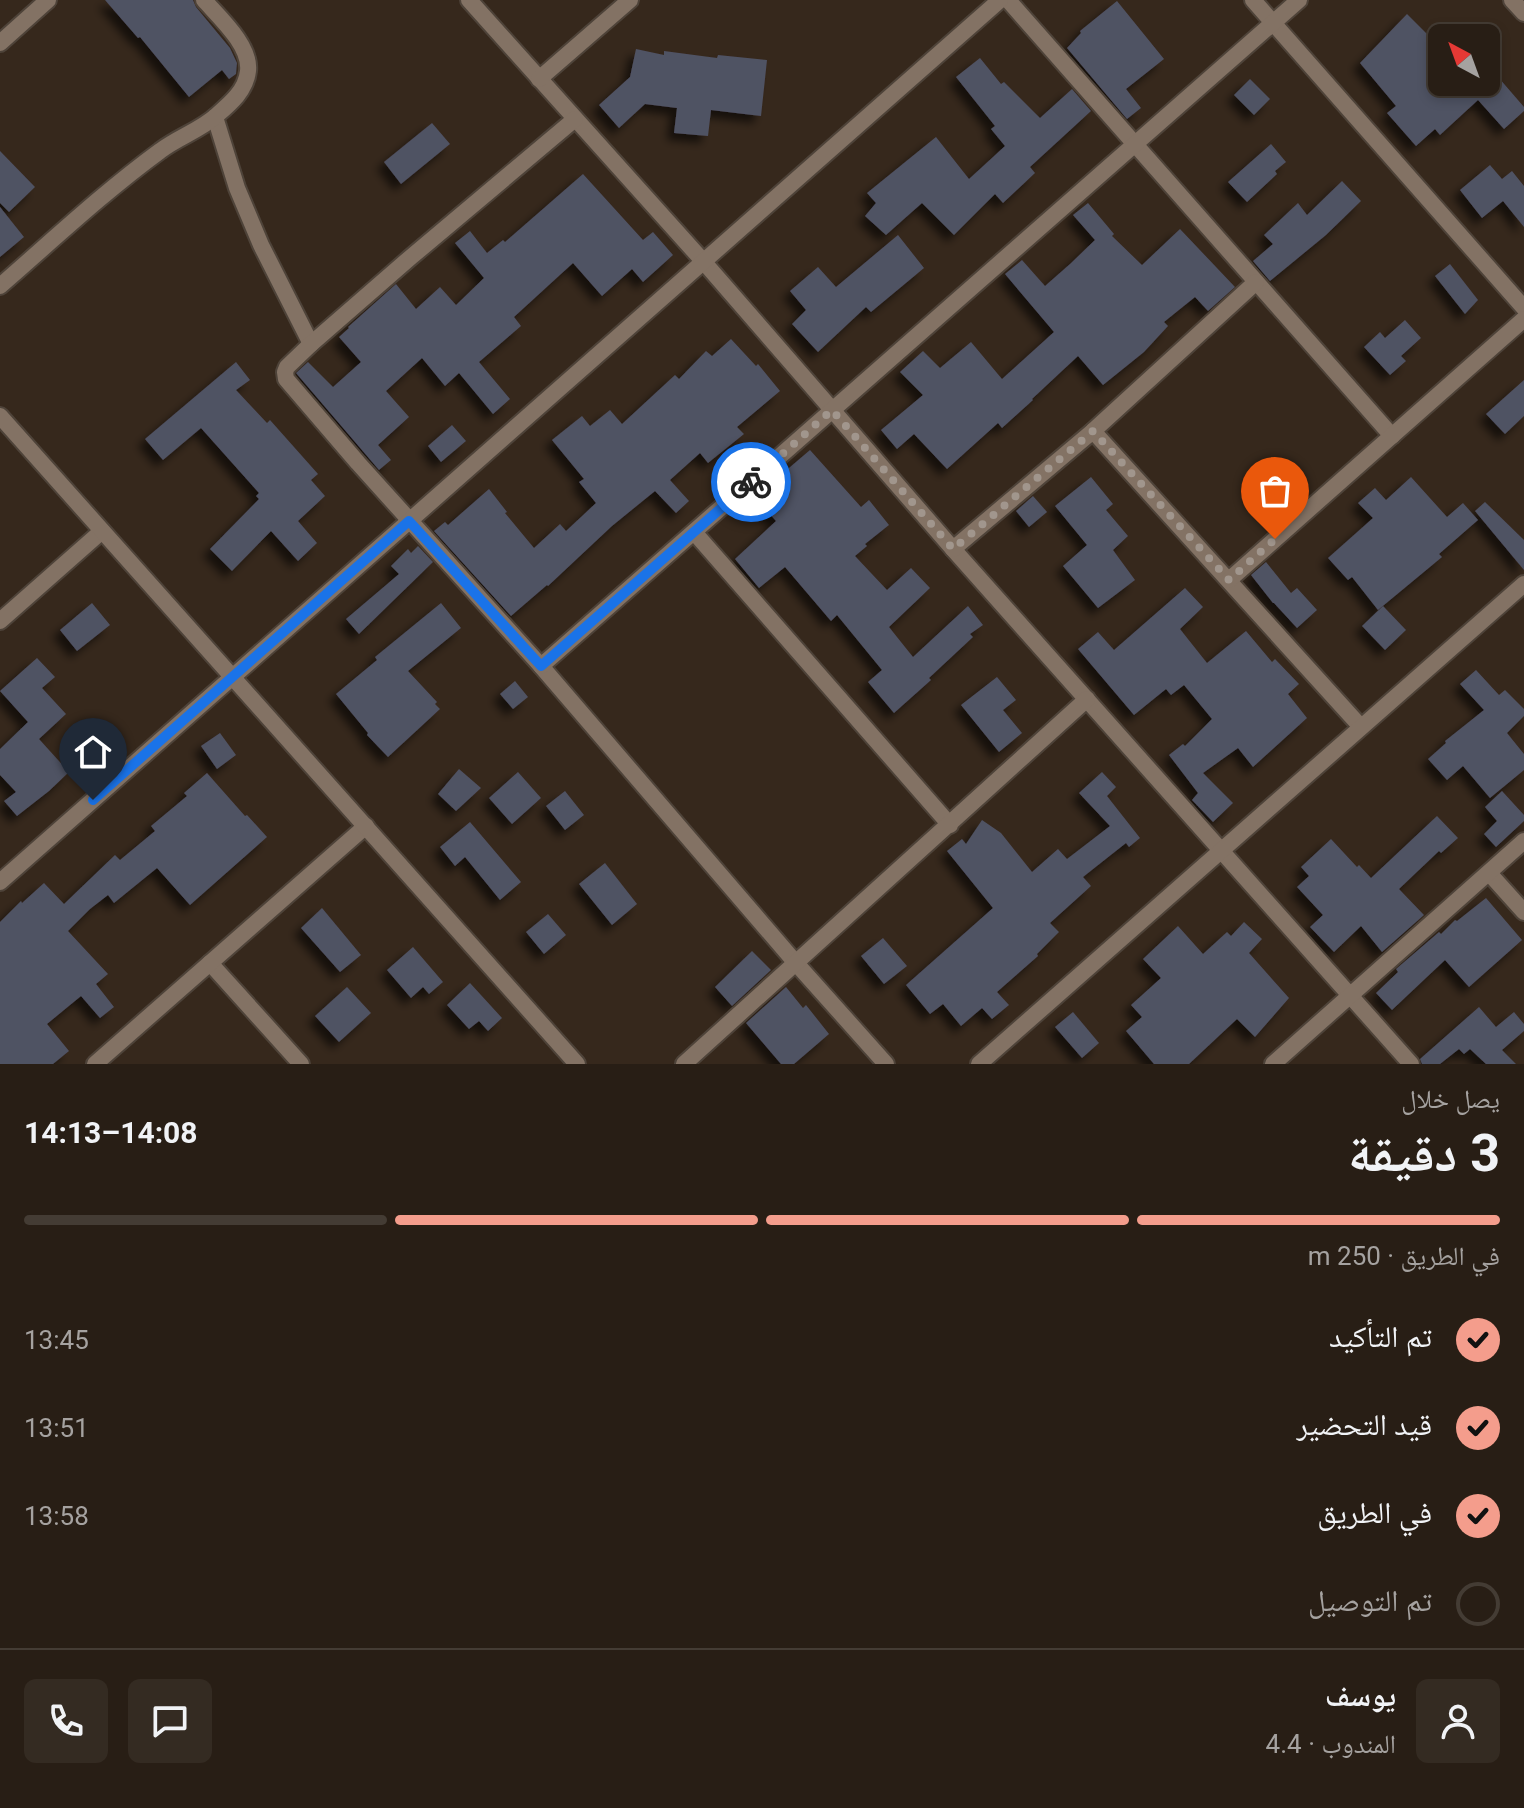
<!DOCTYPE html>
<html lang="ar">
<head>
<meta charset="utf-8">
<style>
	body { margin:0; font-family:Roboto,"Noto Naskh Arabic",sans-serif; background:#342b22; color:#f1f3f6; direction:rtl; height:100vh; display:flex; flex-direction:column; font-size:30px; white-space:nowrap }
	* { box-sizing:border-box; margin:0 }
	p { font-size:26px; color:#a5a2a0 }
	.icon { flex:none; width:44px; height:44px; fill:none; stroke:currentColor; stroke-width:2; stroke-linecap:round; stroke-linejoin:round }
	.map { position:relative; height:1064px; overflow:hidden; direction:ltr }
	.side { display:flex; flex-direction:column; background:#281e15; flex:1 }
	.side>* { flex:none }
	.needle { width:52px; rotate:319deg }
	.controls { position:absolute; left:1428px; top:24px; display:grid; gap:16px }
	.controls a { display:grid; place-items:center; width:72px; height:72px; border-radius:12px; background:#281e15; box-shadow:0 4px 12px #0003,0 0 0 2px #443c34; font-size:40px }
	.pin { position:absolute; display:grid; place-items:center; width:68px; height:68px; color:#fff; margin:-82px -34px; border-radius:50% 50% 50% 0; rotate:-45deg; box-shadow:0 0 8px #0007 }
	.pin .icon { rotate:45deg }
	.courier { position:absolute; display:grid; place-items:center; width:80px; height:80px; margin:-40px; border:6px solid #1a73e8; border-radius:50%; background:#fff; color:#222; box-shadow:0 2px 10px #0007 }
	.summary em { font-style:normal; font-weight:700 }
	.summary div { display:flex; flex-direction:column-reverse }
	.summary { display:flex; align-items:center; justify-content:space-between; height:136px; padding:0 24px }
	h1 { font-size:52px; font-weight:700; line-height:60px }
	.bar { display:grid; grid-template-columns:repeat(4,1fr); gap:12px 8px; align-content:center; height:96px; padding:0 24px }
	.bar i { height:10px; border-radius:6px; background:#443c34 }
	.bar .selected { background:#f49d8c }
	.bar p { grid-column:span 4 }
	.line { display:flex; align-items:center; gap:20px; padding:0 24px; border-top:2px solid #443c34 }
	.line div { flex:1 }
	.round { display:grid; place-items:center; flex:none; width:84px; height:84px; border-radius:12px; background:#342b22 }
	ol { padding:0 24px; list-style:none }
	li { display:flex; align-items:center; gap:24px; height:88px }
	li p { margin-inline-start:auto }
	li .icon { padding:8px; border-radius:50%; background:#f49d8c; color:#111; stroke-width:4 }
	li:last-child { color:#a5a2a0 }
	li i { width:44px; height:44px; border:4px solid #443c34; border-radius:50% }
	.map>svg:first-child { display:block }
</style>
</head>
<body>
<div class="map">
<svg width="1524" height="1064" viewBox="0 0 1524 1064">
	<defs>
		<filter id="shadow"><feDropShadow dx="-7" dy="7" stdDeviation="4" flood-color="#0009"/></filter>
	</defs>
	<rect width="100%" height="100%" fill="#36281c"/>
	<g fill="#505264" filter="url(#shadow)">
		<path d="M105 0H193L196 7 230 48 237 63 236 74 229 79 222 70 189 97 140 37 138 38Z"/>
		<path d="M1117 1 1164 59 1126 89 1141 108 1127 119 1067 48 1081 33 1080 31Z"/>
		<path d="M1407 14 1431 38 1442 28V82H1486V63L1524 107V111L1504 129 1478 100 1440 135 1435 129 1416 146 1387 113 1396 106 1360 63Z"/>
		<path d="M636 49 664 55V51L717 58 718 55 767 60 761 116 711 110 708 136 674 133 677 108 645 104 619 128 599 105 630 77Z"/>
		<path d="M980 58 1001 84 1004 82 1040 118 1072 89 1091 111 1030 167 1035 173 1003 203 995 194 954 235 922 203 886 235 865 216 876 203 867 193 936 137 969 179 1005 146 991 129 995 126 956 77Z"/>
		<path d="M1250 79 1270 99 1254 115 1234 95Z"/>
		<path d="M432 123 450 144 401 184 384 162Z"/>
		<path d="M1271 144 1286 162 1275 171 1277 174 1247 202 1228 182Z"/>
		<path d="M0 151 35 187 9 212 0 203Z"/>
		<path d="M1490 165 1502 179 1512 171 1524 186V227L1503 201 1482 218 1460 190Z"/>
		<path d="M583 174 643 240 653 232 673 255 643 282 632 269 602 296 573 263 514 317 521 326 479 362 510 399 493 414 459 373 445 386 422 358 386 391 409 417 378 445 391 460 379 470 296 373 308 362 333 387 361 362 339 337 349 328 348 327 396 284 416 309 440 287 456 305 484 278 455 243 470 231 487 253 503 240 505 242Z"/>
		<path d="M1342 181 1361 201 1326 235 1270 281 1253 261 1273 244 1264 235 1298 203 1307 215Z"/>
		<path d="M1088 203 1114 234 1112 236 1142 265 1180 229 1235 287 1208 311 1195 297 1164 322 1168 326 1144 352 1103 385 1078 356 1032 399 1033 400 1002 428 998 423 947 469 914 434 897 449 881 430 923 395 900 372 923 351 940 368 971 342 1002 379 1054 332 1005 274 1022 260 1045 286 1070 264 1095 240 1073 215Z"/>
		<path d="M0 207 24 237 0 257Z"/>
		<path d="M898 235 924 268 871 312 866 307 818 352 792 324 806 310 790 291 818 267 836 287Z"/>
		<path d="M1450 264 1478 300 1465 314 1435 276Z"/>
		<path d="M1405 320 1421 338 1401 356 1406 361 1390 375 1364 347 1380 332 1385 338Z"/>
		<path d="M731 339 756 366 758 364 780 391 737 427 744 434 708 463 700 453 670 480 689 501 676 513 655 491 612 526 548 586 547 585 511 616 434 531 445 522 448 525 489 489 507 512 505 513 534 548 560 524 566 531 596 503 579 482 584 479 552 440 582 416 590 426 610 410 622 424 675 375 679 379 706 351 712 356Z"/>
		<path d="M236 362 250 380 236 390 267 423 270 420 318 474 311 480 325 496 298 521 317 543 298 561 271 531 232 571 210 549 259 499 256 496 259 493 201 428 163 460 145 439Z"/>
		<path d="M1524 380V416L1505 434 1486 414Z"/>
		<path d="M452 425 466 441 441 462 428 446Z"/>
		<path d="M810 450 861 507 869 500 889 525 865 544 867 546 855 556 887 590 911 568 930 588 889 627 913 657 968 606 983 625 970 634 973 637 929 678 931 680 894 713 868 682 882 670 837 615 831 621 785 567 759 588 735 559 776 521 755 497Z"/>
		<path d="M1091 477 1113 504 1106 510 1128 536 1113 550 1135 580 1098 608 1063 566 1087 545 1055 506Z"/>
		<path d="M1411 477 1447 517 1463 503 1478 520 1439 554 1442 557 1378 610 1352 577 1348 580 1328 558 1373 518 1358 503 1375 488 1386 500Z"/>
		<path d="M1033 496 1047 512 1029 527 1016 511Z"/>
		<path d="M1485 502 1524 540V570L1475 511Z"/>
		<path d="M418 546 433 562 359 634 346 619 399 574 391 566 408 549 411 553Z"/>
		<path d="M1266 562 1291 593 1297 588 1317 610 1297 628 1274 603H1273L1251 575Z"/>
		<path d="M1185 588 1203 607 1180 629 1207 663 1246 631 1272 662 1275 659 1299 684 1288 694 1307 718 1253 767 1238 748 1203 773 1233 803 1213 822 1192 800 1198 793 1169 755 1183 744 1185 746 1212 719 1184 685 1171 695 1166 689 1134 715 1078 649 1098 632 1114 650Z"/>
		<path d="M92 603 110 625 77 651 60 630Z"/>
		<path d="M441 603 461 628 408 671 437 702 435 704 440 709 388 757 367 735 368 733 336 694 377 660 375 657Z"/>
		<path d="M1383 606 1406 630 1385 650 1362 626Z"/>
		<path d="M37 658 55 677 42 688 66 714 39 739 69 772 49 791 17 816 4 801 16 792 0 775V749L28 722 0 691Z"/>
		<path d="M1476 670 1499 695 1505 690 1524 709V716L1507 733 1524 754V770L1490 798 1463 766 1447 780 1428 759 1446 743 1445 741 1484 710 1460 684Z"/>
		<path d="M997 677 1016 700 1003 710 1022 733 999 752 961 705Z"/>
		<path d="M515 681 528 697 513 709 500 694Z"/>
		<path d="M220 733 236 755 217 769 201 746Z"/>
		<path d="M459 769 481 788 456 811 438 794Z"/>
		<path d="M518 772 541 798 512 824 489 798Z"/>
		<path d="M1102 772 1116 787 1107 796 1140 838 1129 847 1126 843 1083 877 1091 886 1050 923 1059 932 1037 954 1038 956 997 992 1009 1005 992 1019 982 1008 961 1026 943 1004 930 1014 906 985 993 908 947 851 962 839 966 844 982 820 1001 833 1032 872 1058 849 1067 859 1110 826 1079 793Z"/>
		<path d="M207 773 245 816 247 815 267 837 190 905 157 868 114 903 108 895 90 909 68 931 108 974 96 984 114 1007 100 1018 81 996 47 1024 69 1051 53 1064H0V922L21 901 22 903 44 883 64 904 115 855 120 860 155 831 151 826 187 796 184 793Z"/>
		<path d="M565 791 584 815 565 830 546 806Z"/>
		<path d="M1502 791 1524 815V821L1496 847 1484 834 1497 821 1485 807Z"/>
		<path d="M1437 816 1458 838 1441 853 1439 851 1399 889 1424 915 1382 952 1361 926 1334 952 1310 927 1323 915 1297 887 1309 876 1301 867 1331 839 1357 867 1359 865 1371 878Z"/>
		<path d="M470 822 521 882 500 900 465 857 455 866 440 847Z"/>
		<path d="M605 863 637 904 612 925 579 884Z"/>
		<path d="M1486 898 1522 940 1469 987 1445 960 1392 1010 1376 993 1398 972 1396 969 1439 932 1441 934 1455 920 1457 921Z"/>
		<path d="M322 908 361 955 340 972 301 928Z"/>
		<path d="M548 914 566 935 544 954 526 932Z"/>
		<path d="M1244 922 1262 939 1249 953 1289 998 1255 1037 1237 1019 1189 1064H1154L1126 1031 1142 1017 1131 1005 1161 978 1143 959 1178 926 1203 954 1227 932 1231 936Z"/>
		<path d="M883 938 907 966 884 984 861 956Z"/>
		<path d="M413 947 443 982 429 994 423 987 411 998 387 970Z"/>
		<path d="M752 951 771 970 732 1006 715 987Z"/>
		<path d="M470 983 502 1018 488 1031 479 1021 469 1029 447 1005Z"/>
		<path d="M347 987 371 1013 339 1042 315 1016Z"/>
		<path d="M786 987 803 1008 806 1005 829 1034 794 1064H781L746 1023Z"/>
		<path d="M1479 1007 1496 1027 1514 1012 1524 1024V1031L1502 1050 1516 1064H1486L1470 1049 1464 1054 1459 1049 1440 1064H1422L1420 1059Z"/>
		<path d="M1073 1012 1099 1043 1082 1058 1055 1027Z"/>
	</g>
	<g fill="none" stroke-linecap="round" stroke-linejoin="round">
		<defs>
			<g id="minor">
				<path d="M469 0 703 261 953 549 1411 1064"/>
				<path d="M1008 0 1392 436"/>
				<path d="M1253 0 1524 308"/>
				<path d="M1512 0 1524 13"/>
				<path d="M0 43 48 0"/>
				<path d="M539 79 630 0"/>
				<path d="M215 117 237 188 261 245 311 344"/>
				<path d="M575 119 411 257 311 344 287 367 285 372 286 379 358 463 541 666 795 962 886 1064"/>
				<path d="M0 286C53 240 104 192 160 151 178 137 201 130 217 115 231 103 246 90 248 71 251 46 220 18 204 0"/>
				<path d="M1093 431 1361 727"/>
				<path d="M694 532 950 825"/>
				<path d="M953 549 1093 431 1256 282"/>
				<path d="M1229 580 1524 319"/>
				<path d="M0 621 102 531"/>
				<path d="M541 666 1299 0"/>
				<path d="M1489 873 1524 912"/>
				<path d="M0 882 1000 0"/>
				<path d="M210 963 301 1064"/>
				<path d="M95 1064 366 826"/>
				<path d="M684 1064 1087 699"/>
				<path d="M979 1064 1524 584"/>
				<path d="M1273 1064 1524 841"/>
			</g>
			<path id="tertiary" d="M0 416 577 1064"/>
		</defs>
		<use href="#minor" stroke="#4e4339" stroke-width="20"/>
		<use href="#tertiary" stroke="#4e4339" stroke-width="20"/>
		<use href="#minor" stroke="#837264" stroke-width="16"/>
		<use href="#tertiary" stroke="#837264" stroke-width="16"/>
	</g>
	<g fill="none" stroke-linecap="round" stroke-linejoin="round">
		<path stroke="#a1968d" stroke-width="8" stroke-dasharray="0 14.4" d="M751 482 832 410 953 549 1093 431 1229 580 1275 539"/>
		<path stroke="#1a73e8" stroke-width="10" d="M93 800 409 521 541 666 751 482"/>
	</g>
</svg>
<div class="controls">
<a><svg class="needle" viewBox="-14 -14 28 28"><path d="M0-13l5 13h-10z" fill="#e53935"/><path d="M0 13l5-13h-10z" fill="#a5a2a0"/></svg></a>
</div>
<div class="pin" style="left:1275px;top:539px;background:#ea580c"><svg class="icon" aria-label="bag" viewBox="0 0 24 24"><path d="M5 8h14l-1 12H6zM9 8a3 3 0 0 1 6 0"/></svg></div>
<div class="pin" style="left:93px;top:800px;background:#1f2937"><svg class="icon" aria-label="home" viewBox="0 0 24 24"><path d="M3 11l9-7 9 7M6 9v11h12V9"/></svg></div>
<div class="courier" style="left:751px;top:482px"><svg class="icon" aria-label="bike" viewBox="0 0 24 24"><circle cx="6" cy="16" r="4"/><circle cx="18" cy="16" r="4"/><path d="M6 16l4-8h5l3 8M10 8l3 8H6M13 5h3"/></svg></div>
</div>
<section class="side">
<div class="summary"><div><h1>3 دقيقة</h1><p>يصل خلال</p></div><em>14:08–14:13</em></div>
<div class="bar"><i class="selected"></i><i class="selected"></i><i class="selected"></i><i></i><p>في الطريق · 250 m</p></div>
<ol>
<li><svg class="icon" aria-label="check" viewBox="0 0 24 24"><path d="M5 12l5 5 9-10"/></svg>تم التأكيد<p>13:45</p></li>
<li><svg class="icon" aria-label="check" viewBox="0 0 24 24"><path d="M5 12l5 5 9-10"/></svg>قيد التحضير<p>13:51</p></li>
<li><svg class="icon" aria-label="check" viewBox="0 0 24 24"><path d="M5 12l5 5 9-10"/></svg>في الطريق<p>13:58</p></li>
<li><i></i>تم التوصيل</li>
</ol>
<div class="line" style="height:144px"><a class="round"><svg class="icon" aria-label="person" viewBox="0 0 24 24"><circle cx="12" cy="8" r="4"/><path d="M4 21q1-7 8-7t8 7"/></svg></a><div><b>يوسف</b><p>المندوب · 4.4</p></div><a class="round"><svg class="icon" aria-label="chat" viewBox="0 0 24 24"><path d="M4 5h16v11H9l-5 4z"/></svg></a><a class="round"><svg class="icon" aria-label="phone" viewBox="0 0 24 24"><path d="M5 4h4l2 5-3 2q2 4 5 5l2-3 5 2v4C11 20 4 13 5 4z"/></svg></a></div>
</section>
</body>
</html>
